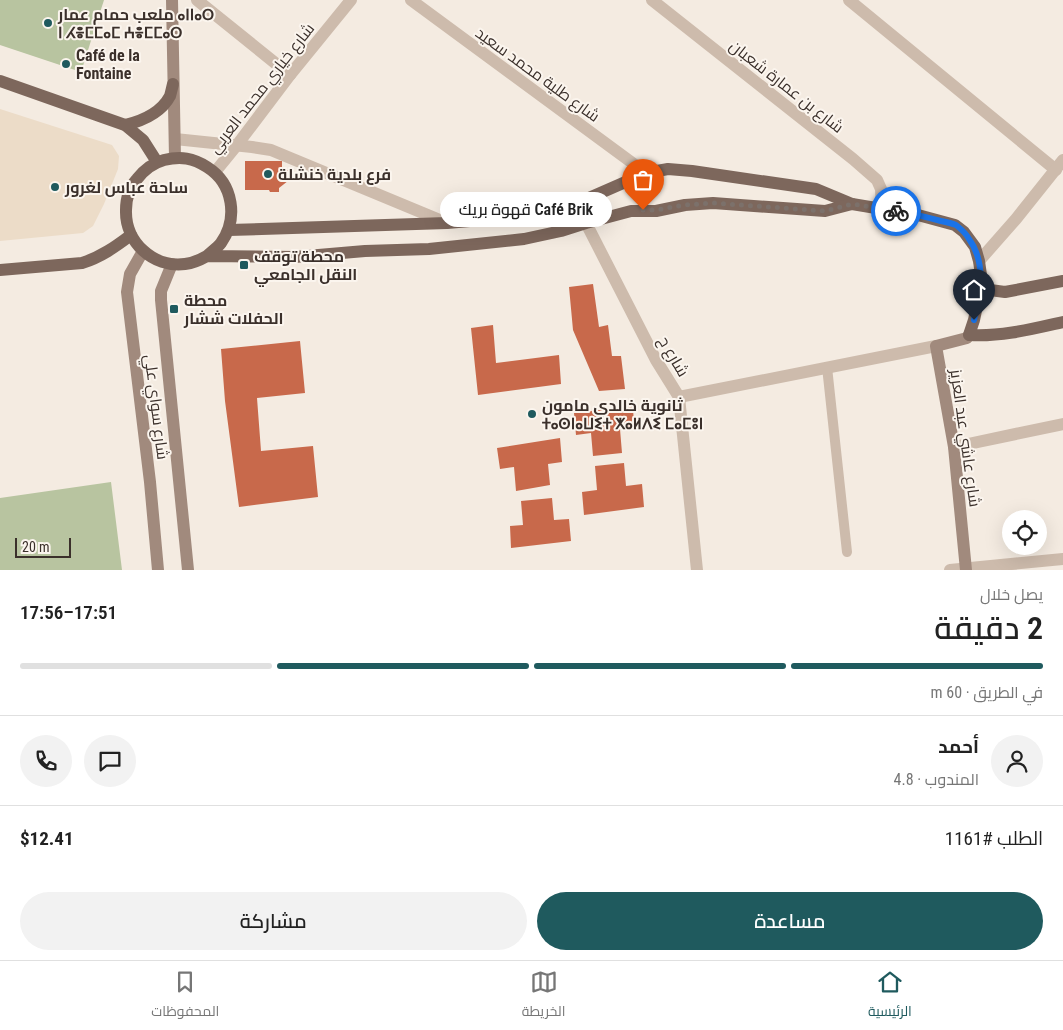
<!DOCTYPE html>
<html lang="ar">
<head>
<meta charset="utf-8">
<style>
	body { margin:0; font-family:"Roboto Condensed",Cairo,"Noto Sans Tifinagh",sans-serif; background:#f2f2f2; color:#222; direction:rtl; height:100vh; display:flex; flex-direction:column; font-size:19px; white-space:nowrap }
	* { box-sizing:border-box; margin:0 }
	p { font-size:16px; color:#767676 }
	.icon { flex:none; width:28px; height:28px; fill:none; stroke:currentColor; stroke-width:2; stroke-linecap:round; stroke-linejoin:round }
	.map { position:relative; height:570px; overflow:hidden; direction:ltr }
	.sheet { display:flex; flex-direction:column; background:#fff; flex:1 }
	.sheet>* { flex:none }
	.tools { position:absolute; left:1002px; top:510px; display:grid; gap:10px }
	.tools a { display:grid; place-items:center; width:45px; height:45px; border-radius:50%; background:#fff; box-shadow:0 5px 20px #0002; font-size:25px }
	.scale { position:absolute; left:15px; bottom:12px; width:56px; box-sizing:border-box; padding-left:5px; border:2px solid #3b302b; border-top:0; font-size:14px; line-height:18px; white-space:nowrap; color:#3b302b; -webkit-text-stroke:4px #fbf5ee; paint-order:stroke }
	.pin { position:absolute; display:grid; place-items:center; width:42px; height:42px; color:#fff; margin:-51px -21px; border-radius:50% 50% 50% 0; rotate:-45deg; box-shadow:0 0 5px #0007 }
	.pin .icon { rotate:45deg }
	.courier { position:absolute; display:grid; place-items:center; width:50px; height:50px; margin:-25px; border:4px solid #1a73e8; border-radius:50%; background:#fff; color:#222; box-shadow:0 1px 6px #0007 }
	.bubble { position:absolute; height:35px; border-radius:18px; background:#fff; box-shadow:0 5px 20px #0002; font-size:16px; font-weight:600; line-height:35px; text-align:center; direction:rtl }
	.head em { font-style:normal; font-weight:600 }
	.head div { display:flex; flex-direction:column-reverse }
	.head { display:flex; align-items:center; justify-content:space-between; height:85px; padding:0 20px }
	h1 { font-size:32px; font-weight:600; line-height:38px }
	.bar { display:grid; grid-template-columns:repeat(4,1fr); gap:8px 5px; align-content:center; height:60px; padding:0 20px }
	.bar i { height:6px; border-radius:4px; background:#e0e0e0 }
	.bar .selected { background:#1f5a5e }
	.bar p { grid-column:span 4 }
	.line { display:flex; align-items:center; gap:12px; padding:0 20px; border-top:1px solid #e0e0e0 }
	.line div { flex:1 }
	.round { display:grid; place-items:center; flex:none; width:52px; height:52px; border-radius:26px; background:#f2f2f2 }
	.primary-button { display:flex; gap:10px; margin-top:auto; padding:10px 20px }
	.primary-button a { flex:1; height:58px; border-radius:30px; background:#1f5a5e; color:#fff; font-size:20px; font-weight:600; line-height:58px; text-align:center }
	.primary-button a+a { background:#f2f2f2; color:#222 }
	.tab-bar { display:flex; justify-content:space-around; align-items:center; height:70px; border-top:1px solid #e0e0e0; background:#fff; font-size:14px; color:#767676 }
	.tab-bar a { display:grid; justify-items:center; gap:2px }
	.tab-bar .selected { color:#1f5a5e }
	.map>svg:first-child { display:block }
</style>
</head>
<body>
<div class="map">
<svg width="1063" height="570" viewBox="0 0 1063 570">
	<rect width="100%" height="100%" fill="#f4ebe1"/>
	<g fill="#b8c4a0">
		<path d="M0 0H104L81 72 0 45Z"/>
		<path d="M111 482 122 570H0V498Z"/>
	</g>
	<path fill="#ecdcc8" d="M0 109 112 145 119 156 118 169 104 204 93 226 83 233 0 241Z"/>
	<g fill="#c8694b">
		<path d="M245 161H282V171L289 170 293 177 279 188V192H270L269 190H245Z"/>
		<path d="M593 284 599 327 608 325 612 356H621L625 389 599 391 573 330 569 287Z"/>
		<path d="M493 325 496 363 559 355 561 384 478 395 471 328Z"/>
		<path d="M300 341 305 393 257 398 261 451 313 446 318 497 239 507 225 401 221 349Z"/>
		<path d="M633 406 634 427 620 429 622 453 593 456 591 433 576 435 574 413Z"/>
		<path d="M560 438 562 462 548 464 550 485 516 491 514 467 500 469 497 448Z"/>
		<path d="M624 463 626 486 642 484 644 507 584 515 582 492 597 490 595 466Z"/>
		<path d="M552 498 554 520 569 519 571 541 511 548 510 526 523 525 521 501Z"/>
	</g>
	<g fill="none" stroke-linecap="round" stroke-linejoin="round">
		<path stroke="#cdbbac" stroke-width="10" d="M827 367 847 552"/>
		<g stroke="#cdbbac" stroke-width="12">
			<path d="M197 0 290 75"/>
			<path d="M411 0 646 173"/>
			<path d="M652 0 853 159 877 180 881 189 882 209"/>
			<path d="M849 0 1056 170"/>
			<path d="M175 139 252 147 271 150 447 223"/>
			<path d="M215 172 237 145 290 75 351 0"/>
			<path d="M582 201 586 223 656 360 679 397 697 570"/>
			<path d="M979 261 1016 219 1063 160"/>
			<path d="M679 397 936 346"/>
			<path d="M954 447 1063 424"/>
			<path d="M950 570 1063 559"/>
		</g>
		<g stroke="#a18a7d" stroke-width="12">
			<path d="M172 0 175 158"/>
			<path d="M143 251 130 274 127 292 150 482 158 570"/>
			<path d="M172 264 161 291V300L188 570"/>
			<path d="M966 570 954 447 936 346 967 338 969 335"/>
		</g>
		<g stroke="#7d675c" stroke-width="12">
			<path d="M0 81 125 125 143 140 157 162"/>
			<path d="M125 125C142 121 161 113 170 96 171 93 172 88 173 84"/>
			<path d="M229 230 447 223 504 218 552 209 582 201 646 173 668 169 692 171 816 189 852 204 918 215 955 225 964 232 975 247 979 261 981 275V287L974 320 969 335C1001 337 1032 329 1063 322"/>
			<path d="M207 256C211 252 217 248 221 243 238 219 234 184 207 167 193 158 181 156 164 160 153 163 144 170 137 179 129 188 126 199 126 210 125 242 153 268 185 264 193 263 200 260 207 256L295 257 365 251 429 249 524 239 561 231 586 223 631 211H656L685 205 713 203 825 211 852 204"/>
			<path d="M0 270 82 263C101 257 115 247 131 235"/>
			<path d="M981 287 990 290 1005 292 1063 281"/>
		</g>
	</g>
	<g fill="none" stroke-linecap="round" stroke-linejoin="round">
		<path stroke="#7c716b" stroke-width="5" stroke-dasharray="0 9" d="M643 210H656L685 205 713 203 825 211 852 204 896 211"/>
		<path stroke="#1a73e8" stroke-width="6" d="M896 211C911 213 926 217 941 221 946 222 951 223 956 225 961 229 966 233 969 239 987 264 980 293 974 320"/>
	</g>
	<g fill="#1f5a5e" stroke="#fbf5ee" stroke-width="2">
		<circle cx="48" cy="23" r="5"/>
		<circle cx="66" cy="64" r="5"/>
		<circle cx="268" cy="174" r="5"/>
		<circle cx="55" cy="187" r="5"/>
		<rect x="239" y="260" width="10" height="10" rx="2.5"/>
		<rect x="169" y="304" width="10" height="10" rx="2.5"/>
		<circle cx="532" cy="414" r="5"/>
	</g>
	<g text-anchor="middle" stroke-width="4" stroke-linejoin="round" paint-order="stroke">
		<g font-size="16" font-weight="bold" fill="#3b302b" stroke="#fbf5ee" text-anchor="start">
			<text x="58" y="20">ملعب حمام عمار ⴰⵏⵏⴰⵔ<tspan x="58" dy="18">ⵏ ⵃⴻⵎⵎⴰⵎ ⵄⴻⵎⵎⴰⵔ</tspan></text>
			<text x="76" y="61">Café de la<tspan x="76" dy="18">Fontaine</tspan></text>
			<text x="278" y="180">فرع بلدية خنشلة</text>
			<text x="65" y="193">ساحة عباس لغرور</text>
			<text x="254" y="262">محطة توقف<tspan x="254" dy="18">النقل الجامعي</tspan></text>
			<text x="184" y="306">محطة<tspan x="184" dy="18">الحفلات ششار</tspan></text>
			<text x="542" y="411">ثانوية خالدي مامون<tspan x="542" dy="18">ⵜⴰⵙⵏⴰⵡⵉⵜ ⵅⴰⵍⴷⵉ ⵎⴰⵎⵓⵏ</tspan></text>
		</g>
		<g font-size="16" fill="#3b302b" stroke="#fbf5ee">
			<text transform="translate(538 74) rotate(36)" y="6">شارع طلية محمد سعيد</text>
			<text transform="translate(787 86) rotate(38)" y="6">شارع بن عمارة شعبان</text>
			<text transform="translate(261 88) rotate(-52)" y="6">شارع خياري محمد العربي</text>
			<text transform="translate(674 356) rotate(60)" y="6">شارع ح</text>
			<text transform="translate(157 407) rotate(83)" y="6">شارع سواي علي</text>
			<text transform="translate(966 438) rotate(82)" y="6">شارع عاشي عبد العزيز</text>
		</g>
	</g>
</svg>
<div class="tools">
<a><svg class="icon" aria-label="locate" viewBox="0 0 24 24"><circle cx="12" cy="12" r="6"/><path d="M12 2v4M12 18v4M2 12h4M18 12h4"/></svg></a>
</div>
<div class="scale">20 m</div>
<div class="pin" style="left:643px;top:210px;background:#ea580c"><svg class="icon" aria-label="bag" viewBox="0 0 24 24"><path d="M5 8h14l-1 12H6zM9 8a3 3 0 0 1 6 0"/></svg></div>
<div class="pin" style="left:974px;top:320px;background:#1f2937"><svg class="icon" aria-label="home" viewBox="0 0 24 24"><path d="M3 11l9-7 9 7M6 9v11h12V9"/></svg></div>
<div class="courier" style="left:896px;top:211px"><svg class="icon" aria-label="bike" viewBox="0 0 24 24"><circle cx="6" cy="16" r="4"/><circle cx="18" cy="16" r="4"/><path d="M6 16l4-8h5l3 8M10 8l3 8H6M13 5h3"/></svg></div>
<div class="bubble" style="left:440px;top:192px;width:172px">Café Brik قهوة بريك</div>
</div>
<section class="sheet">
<div class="head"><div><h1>2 دقيقة</h1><p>يصل خلال</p></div><em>17:51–17:56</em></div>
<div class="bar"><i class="selected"></i><i class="selected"></i><i class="selected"></i><i></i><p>في الطريق · 60 m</p></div>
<div class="line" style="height:90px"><a class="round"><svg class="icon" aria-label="person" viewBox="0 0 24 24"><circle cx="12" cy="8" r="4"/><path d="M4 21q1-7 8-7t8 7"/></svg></a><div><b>أحمد</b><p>المندوب · 4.8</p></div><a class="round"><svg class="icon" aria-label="chat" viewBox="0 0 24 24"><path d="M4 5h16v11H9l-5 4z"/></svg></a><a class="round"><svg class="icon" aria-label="phone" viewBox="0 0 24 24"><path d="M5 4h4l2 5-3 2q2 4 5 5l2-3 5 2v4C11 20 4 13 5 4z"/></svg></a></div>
<div class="line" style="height:65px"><div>الطلب #1161</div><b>$12.41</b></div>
<div class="primary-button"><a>مساعدة</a><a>مشاركة</a></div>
</section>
<nav class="tab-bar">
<a class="selected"><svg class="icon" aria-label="home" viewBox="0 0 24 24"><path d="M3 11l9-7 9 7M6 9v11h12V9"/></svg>الرئيسية</a>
<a><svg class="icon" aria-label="map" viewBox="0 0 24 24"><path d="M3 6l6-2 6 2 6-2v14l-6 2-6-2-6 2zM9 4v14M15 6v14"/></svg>الخريطة</a>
<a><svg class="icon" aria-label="saved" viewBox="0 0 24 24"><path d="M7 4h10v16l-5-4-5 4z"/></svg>المحفوظات</a>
</nav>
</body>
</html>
